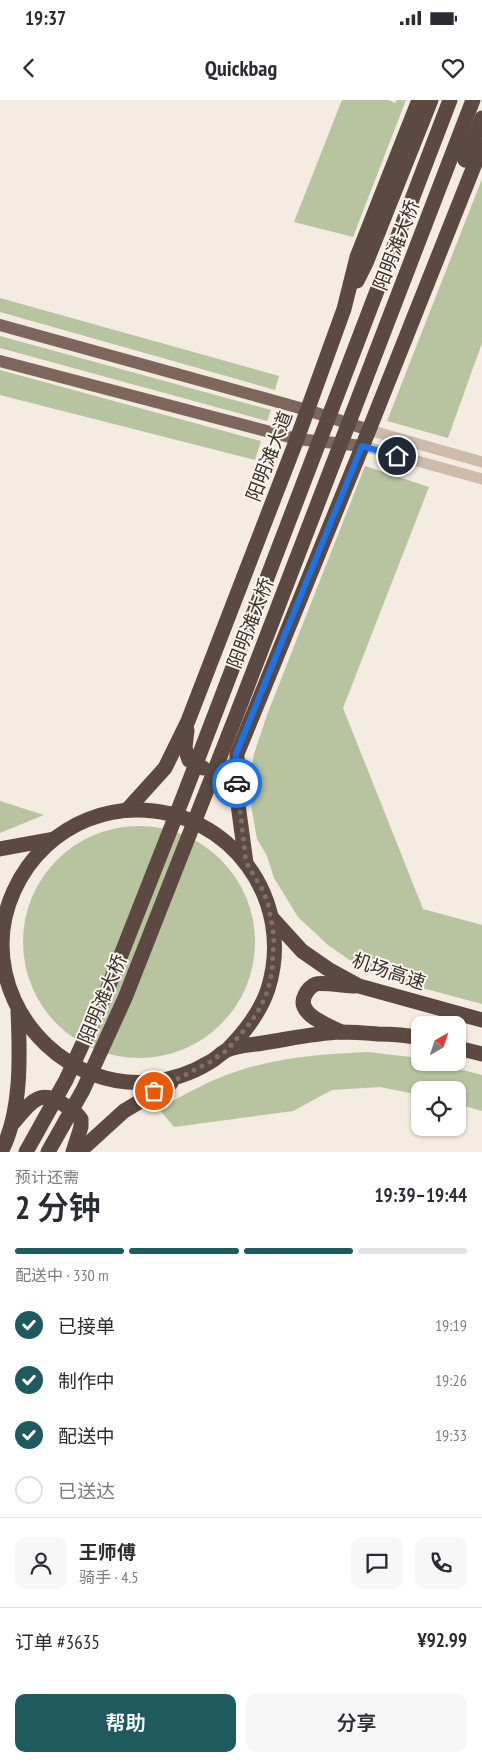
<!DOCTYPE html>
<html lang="zh">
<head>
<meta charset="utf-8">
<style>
	body { margin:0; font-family:"PT Sans Narrow","Noto Sans SC",sans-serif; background:#f7f7f7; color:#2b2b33; height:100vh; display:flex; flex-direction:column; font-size:19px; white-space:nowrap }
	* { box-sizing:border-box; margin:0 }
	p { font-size:16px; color:#7c7c81 }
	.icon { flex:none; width:28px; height:28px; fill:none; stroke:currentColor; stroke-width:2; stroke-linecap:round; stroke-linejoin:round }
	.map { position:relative; height:1052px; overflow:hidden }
	.side { display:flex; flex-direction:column; background:#fff; flex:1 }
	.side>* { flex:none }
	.needle { width:32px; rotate:39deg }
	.tools { position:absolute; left:411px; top:916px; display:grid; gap:10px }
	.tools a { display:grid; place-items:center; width:55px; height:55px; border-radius:10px; background:#fff; box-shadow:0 1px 4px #0004; font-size:25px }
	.pin { position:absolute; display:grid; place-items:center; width:42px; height:42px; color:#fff; margin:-21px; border:2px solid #fff; border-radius:50%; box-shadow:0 1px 5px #0007 }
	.courier { position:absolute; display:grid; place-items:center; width:50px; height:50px; margin:-25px; border:4px solid #1a73e8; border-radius:50%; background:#fff; color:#222; box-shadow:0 1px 6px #0007 }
	.headline em { font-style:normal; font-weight:600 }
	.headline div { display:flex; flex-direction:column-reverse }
	.headline { display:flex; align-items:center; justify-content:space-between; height:85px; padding:0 15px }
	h1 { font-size:32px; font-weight:600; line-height:38px }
	.bar { display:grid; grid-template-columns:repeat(4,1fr); gap:8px 5px; align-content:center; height:60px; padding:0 15px }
	.bar i { height:6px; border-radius:4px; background:#e1e1e2 }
	.bar .current { background:#1f5a5e }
	.bar p { grid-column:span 4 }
	.line { display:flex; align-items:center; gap:12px; padding:0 15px; border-top:1px solid #e1e1e2 }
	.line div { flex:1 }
	.round { display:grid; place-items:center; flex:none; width:52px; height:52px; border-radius:10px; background:#f7f7f7 }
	ol { padding:0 15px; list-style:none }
	li { display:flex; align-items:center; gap:15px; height:55px }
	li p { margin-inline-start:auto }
	li .icon { padding:5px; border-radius:50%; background:#1f5a5e; color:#fff; stroke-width:4 }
	li:last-child { color:#7c7c81 }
	li i { width:28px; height:28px; border:2px solid #e1e1e2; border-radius:50% }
	.primary-button { display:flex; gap:10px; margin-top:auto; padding:10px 15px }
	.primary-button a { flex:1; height:58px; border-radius:10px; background:#1f5a5e; color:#fff; font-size:20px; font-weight:600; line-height:58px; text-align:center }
	.primary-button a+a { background:#f7f7f7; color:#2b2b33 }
	.status { display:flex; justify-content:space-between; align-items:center; height:35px; padding:0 25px; background:#fff; direction:ltr }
	.status svg { height:14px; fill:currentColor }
	header { display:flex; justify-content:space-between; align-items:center; height:65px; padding:0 15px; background:#fff; font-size:22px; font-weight:600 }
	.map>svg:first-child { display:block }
</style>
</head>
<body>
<div class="status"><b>19:37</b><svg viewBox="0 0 49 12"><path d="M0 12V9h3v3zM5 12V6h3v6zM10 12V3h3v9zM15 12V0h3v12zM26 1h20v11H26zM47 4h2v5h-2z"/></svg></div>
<header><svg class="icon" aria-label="back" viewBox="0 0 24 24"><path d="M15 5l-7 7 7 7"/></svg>Quickbag<svg class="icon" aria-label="heart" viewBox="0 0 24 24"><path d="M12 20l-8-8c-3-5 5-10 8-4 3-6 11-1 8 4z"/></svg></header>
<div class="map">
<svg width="482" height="1052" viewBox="0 0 482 1052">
	<rect width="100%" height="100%" fill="#f4ebe1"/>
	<g fill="#b8c4a0">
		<path d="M342 0H389L395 3 397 0H406L353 137 294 122Z"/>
		<path d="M482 79V243L448 338 387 321Z"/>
		<path d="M0 198 279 276 275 290 0 212Z"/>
		<path d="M0 236 271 310 267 321 0 248Z"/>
		<path d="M0 270 261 341 255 360 0 295Z"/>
		<path d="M365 366 429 387 343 608 423 809 482 825V904L396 881 357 865 328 845 298 817 274 778 267 756 257 739 252 711 249 685 254 654 267 615Z"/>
		<path d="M0 701 44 715 0 733Z"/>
		<circle cx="139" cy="842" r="116"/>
		<path d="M368 952 419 958 420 962 436 963 482 975V1011L458 1004V990H420V995L380 987 332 990 293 1011 174 1027 159 1009C183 995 208 981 235 972 278 957 323 954 368 952Z"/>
	</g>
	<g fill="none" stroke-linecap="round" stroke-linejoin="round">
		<g stroke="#cdbbac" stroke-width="11">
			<path d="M369 330 482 362"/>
			<path d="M363 346 482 379"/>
		</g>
		<g stroke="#7d675c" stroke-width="12">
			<path d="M0 225 307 310 369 330"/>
			<path d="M0 261 297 339 363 346"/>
		</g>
		<g stroke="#5c4a42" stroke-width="15">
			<path d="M465 60 482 18"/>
			<path d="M357 181 366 163 431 0"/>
			<path d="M187 630 185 648 189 660 203 668"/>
			<path d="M127 710 165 668 188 621 297 339 344 209 357 157 419 0"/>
			<path d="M0 749 54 739"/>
			<path d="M246 763 237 697V654L369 330 482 46"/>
			<path d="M272 818 302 851 328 869 359 886 482 920"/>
			<path d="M341 932C328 925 295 914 305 895 307 891 311 886 316 884 322 882 347 886 355 886"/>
			<path d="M458 948 482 954"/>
			<path d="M227 950C245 932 260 913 268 889 296 800 230 710 137 710 103 710 71 723 46 746 19 771 2 808 2 844 2 922 71 989 150 982 171 980 192 973 210 962 216 959 221 953 227 950 237 945 252 945 263 943 289 939 315 933 341 932 354 932 366 933 378 934 393 934 406 935 420 938"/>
			<path d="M13 1023C29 1005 38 987 63 1004 70 1008 76 1012 81 1019V1027L73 1052"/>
			<path d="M1 1052C22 1012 20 955 18 911"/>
			<path d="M26 1052 66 980 106 893 184 695 450 0"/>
			<path d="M48 1052 83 990 125 898 236 616 473 0"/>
			<path d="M79 1052 124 1011 171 983"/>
		</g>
	</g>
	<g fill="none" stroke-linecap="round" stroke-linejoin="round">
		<path stroke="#7c716b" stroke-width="5" stroke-dasharray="0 9" d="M154 991 210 962 227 950 251 922 261 906 268 890 272 872 274 836 268 803 262 789 246 762 237 683"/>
		<path stroke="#1a73e8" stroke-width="6" d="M237 683 236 654 362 346 397 356"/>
	</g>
	<g text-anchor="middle" stroke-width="4" stroke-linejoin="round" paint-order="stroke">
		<g font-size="19" fill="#3b302b" stroke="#fbf5ee">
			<text transform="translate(396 145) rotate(-69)" y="7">阳明滩大桥</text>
			<text transform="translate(269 356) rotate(-69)" y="7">阳明滩大道</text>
			<text transform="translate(250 523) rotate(-69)" y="7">阳明滩大桥</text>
			<text transform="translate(389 871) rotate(19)" y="7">机场高速</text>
			<text transform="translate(102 899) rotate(-67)" y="7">阳明滩大桥</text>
		</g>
	</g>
</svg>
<div class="tools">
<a><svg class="needle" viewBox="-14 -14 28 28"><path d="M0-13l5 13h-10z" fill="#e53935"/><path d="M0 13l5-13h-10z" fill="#7c7c81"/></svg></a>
<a><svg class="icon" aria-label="locate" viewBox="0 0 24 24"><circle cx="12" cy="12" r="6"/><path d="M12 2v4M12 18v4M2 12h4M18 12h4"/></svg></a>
</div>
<div class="pin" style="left:154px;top:991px;background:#ea580c"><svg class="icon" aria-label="bag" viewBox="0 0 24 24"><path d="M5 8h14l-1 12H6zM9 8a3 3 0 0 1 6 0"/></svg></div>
<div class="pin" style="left:397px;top:356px;background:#1f2937"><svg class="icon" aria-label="home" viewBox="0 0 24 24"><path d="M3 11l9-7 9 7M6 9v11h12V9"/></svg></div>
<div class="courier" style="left:237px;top:683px"><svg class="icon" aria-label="car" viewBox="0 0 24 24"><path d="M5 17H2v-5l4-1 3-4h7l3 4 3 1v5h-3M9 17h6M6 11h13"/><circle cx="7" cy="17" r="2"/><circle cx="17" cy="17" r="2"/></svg></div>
</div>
<section class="side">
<div class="headline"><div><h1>2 分钟</h1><p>预计还需</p></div><em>19:39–19:44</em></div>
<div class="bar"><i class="current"></i><i class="current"></i><i class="current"></i><i></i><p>配送中 · 330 m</p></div>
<ol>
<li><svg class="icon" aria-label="check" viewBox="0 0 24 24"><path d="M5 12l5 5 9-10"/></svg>已接单<p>19:19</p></li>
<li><svg class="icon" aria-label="check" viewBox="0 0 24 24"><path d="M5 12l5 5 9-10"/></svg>制作中<p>19:26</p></li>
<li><svg class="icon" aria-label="check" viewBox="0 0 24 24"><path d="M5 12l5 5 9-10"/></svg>配送中<p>19:33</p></li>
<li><i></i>已送达</li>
</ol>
<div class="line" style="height:90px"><a class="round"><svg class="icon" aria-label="person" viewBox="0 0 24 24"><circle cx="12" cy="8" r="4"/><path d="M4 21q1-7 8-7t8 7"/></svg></a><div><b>王师傅</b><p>骑手 · 4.5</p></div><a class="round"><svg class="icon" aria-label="chat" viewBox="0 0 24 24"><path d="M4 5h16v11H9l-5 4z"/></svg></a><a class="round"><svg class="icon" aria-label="phone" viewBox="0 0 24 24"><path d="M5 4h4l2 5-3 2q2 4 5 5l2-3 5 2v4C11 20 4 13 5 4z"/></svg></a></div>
<div class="line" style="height:65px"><div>订单 #3635</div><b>¥92.99</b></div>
<div class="primary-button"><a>帮助</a><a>分享</a></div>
</section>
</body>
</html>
